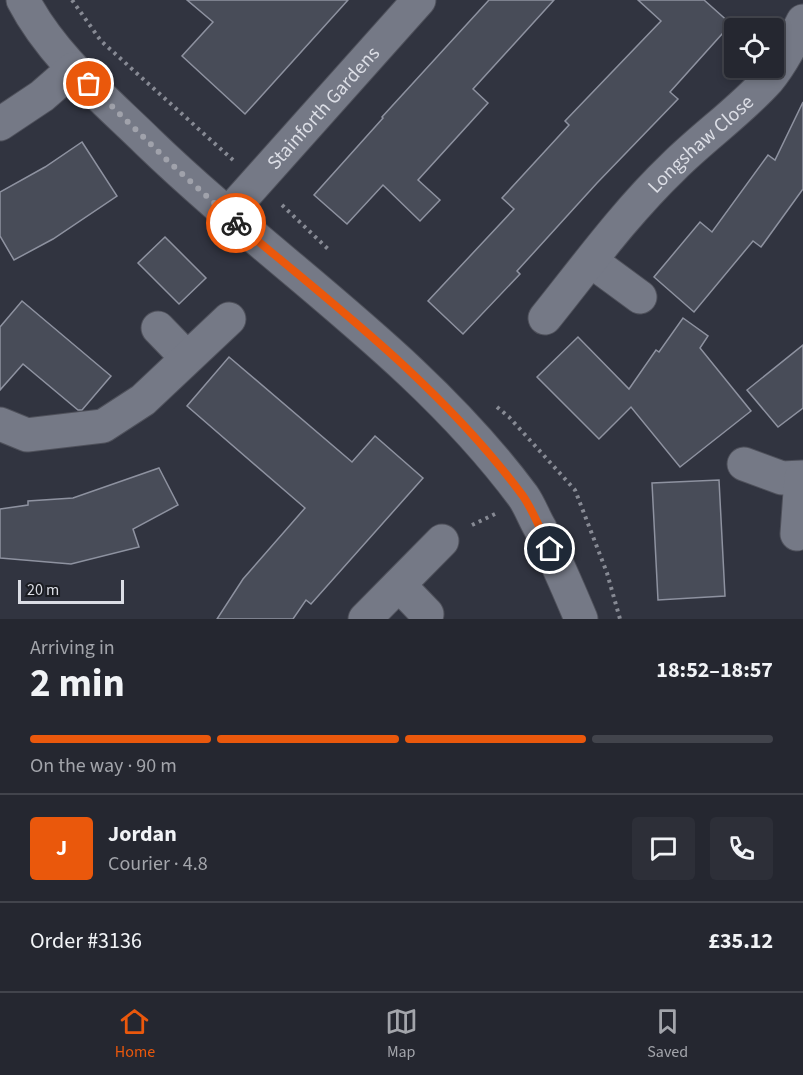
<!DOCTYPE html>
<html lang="en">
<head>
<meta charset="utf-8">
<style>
	body { margin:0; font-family:"Source Sans 3",sans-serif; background:#2d2f38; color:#f1f3f6; height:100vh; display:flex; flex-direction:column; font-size:22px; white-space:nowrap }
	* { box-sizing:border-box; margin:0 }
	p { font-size:20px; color:#a3a5ab }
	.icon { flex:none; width:33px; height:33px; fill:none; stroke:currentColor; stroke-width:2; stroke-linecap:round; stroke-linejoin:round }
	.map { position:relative; height:619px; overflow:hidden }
	.drawer { display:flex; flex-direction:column; background:#252730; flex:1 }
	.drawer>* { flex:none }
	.buttons { position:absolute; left:724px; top:18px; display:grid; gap:12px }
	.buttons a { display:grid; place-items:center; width:60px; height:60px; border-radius:6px; background:#252730; box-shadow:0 3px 9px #0003,0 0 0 2px #42444c; font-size:30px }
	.scale { position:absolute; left:18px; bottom:15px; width:106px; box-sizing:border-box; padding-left:6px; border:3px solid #dbdde5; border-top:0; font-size:16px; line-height:21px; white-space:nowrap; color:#dbdde5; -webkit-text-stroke:4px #1a1c21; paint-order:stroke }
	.pin { position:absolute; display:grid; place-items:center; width:51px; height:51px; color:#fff; margin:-26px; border:3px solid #fff; border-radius:50%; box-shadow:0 2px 6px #0007 }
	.courier { position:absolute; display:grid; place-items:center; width:60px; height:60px; margin:-30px; border:4px solid #ea580c; border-radius:50%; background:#fff; color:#222; box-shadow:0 2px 8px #0007 }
	.head em { font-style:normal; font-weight:700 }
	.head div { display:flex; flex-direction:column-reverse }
	.head { display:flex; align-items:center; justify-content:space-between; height:102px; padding:0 30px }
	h1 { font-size:39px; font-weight:700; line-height:45px }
	.bar { display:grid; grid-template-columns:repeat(4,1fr); gap:9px 6px; align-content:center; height:72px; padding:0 30px }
	.bar i { height:8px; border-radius:4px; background:#42444c }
	.bar .current { background:#ea580c }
	.bar p { grid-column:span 4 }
	.line { display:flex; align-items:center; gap:15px; padding:0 30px; border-top:2px solid #42444c }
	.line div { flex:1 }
	.round { display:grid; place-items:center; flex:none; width:63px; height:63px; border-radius:6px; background:#2d2f38 }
	.menu { display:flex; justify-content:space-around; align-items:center; height:84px; border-top:2px solid #42444c; background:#252730; font-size:16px; color:#a3a5ab }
	.menu a { display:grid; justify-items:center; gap:3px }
	.menu .current { color:#ea580c }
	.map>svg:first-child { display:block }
</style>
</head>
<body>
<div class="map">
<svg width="803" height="619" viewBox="0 0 803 619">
	<rect width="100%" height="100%" fill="#313440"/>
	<g fill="#484c58" stroke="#8e92a0" stroke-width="1.5">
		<path d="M187 0H348L245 114 182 56 213 22Z"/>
		<path d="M489 0H554L473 89 488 103 418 180 440 200 420 221 383 185 347 224 314 195 383 118 382 117Z"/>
		<path d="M638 0H704L731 24 670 92 678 99 597 183 517 271 520 274 463 334 428 301 514 209 502 198 569 125 565 121 661 21Z"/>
		<path d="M803 102V189L761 247 753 241 694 312 654 277 700 222 712 232 768 155 775 160Z"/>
		<path d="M82 142 117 196 53 239 14 260 0 236V192L45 167Z"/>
		<path d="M165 237 206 278 179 304 138 263Z"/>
		<path d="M22 301 111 376 82 410H78L23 364 0 390V327Z"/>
		<path d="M683 318 708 336 700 348 751 411 680 467 631 407 599 439 537 377 578 337 629 389 656 350 659 352Z"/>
		<path d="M803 345V408L778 427 747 390Z"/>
		<path d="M229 357 352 462 375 436 423 478 311 604 306 600 293 619H217L243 579 305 508 187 406Z"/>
		<path d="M159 468 178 505 133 529 139 547 71 564 0 558V509L28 505V501L73 498Z"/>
		<path d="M719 480 725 596 658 600 652 483Z"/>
	</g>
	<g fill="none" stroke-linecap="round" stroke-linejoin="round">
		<defs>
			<g id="street">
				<path d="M23 0C52 56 104 99 148 142 271 261 420 357 523 496 530 506 534 518 540 528 555 558 568 588 581 619"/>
				<path d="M0 124 42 96 73 69"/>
				<path id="s1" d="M227 215 419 0"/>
				<path d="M591 261 640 297"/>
				<path id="s2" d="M545 318C586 267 625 213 673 167 703 137 739 112 768 80 782 63 793 41 803 21"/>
				<path d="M158 328 187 358"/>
				<path d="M0 424 27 435 103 426 143 400 229 319"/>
				<path d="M744 464 782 478 803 477"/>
				<path d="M797 534 801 478"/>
				<path d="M399 585 427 614"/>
				<path d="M365 619 442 541"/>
			</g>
		</defs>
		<use href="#street" stroke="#4f515b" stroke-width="35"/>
		<g stroke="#878a94" stroke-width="4" stroke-dasharray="3 4.5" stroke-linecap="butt">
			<path d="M72 0 101 41 233 160"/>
			<path d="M282 205 329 250"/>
			<path d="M497 407 509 417 575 490 607 573 620 619"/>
			<path d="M472 525 495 514"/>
		</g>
		<use href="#street" stroke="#757986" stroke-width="33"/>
	</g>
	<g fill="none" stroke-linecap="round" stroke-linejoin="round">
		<path stroke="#a0a2ab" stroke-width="6" stroke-dasharray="0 10.8" d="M89 84 168 161 236 223"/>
		<path stroke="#ea580c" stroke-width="8" d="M236 223C337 307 444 389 523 496 534 512 541 532 550 549"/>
	</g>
	<g text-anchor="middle" stroke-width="4.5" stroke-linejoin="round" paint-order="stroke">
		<g font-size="20" fill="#dbdde5" stroke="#1a1c21">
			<text dy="7" stroke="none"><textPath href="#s1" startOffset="144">Stainforth Gardens</textPath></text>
			<text dy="7" stroke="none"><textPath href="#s2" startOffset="234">Longshaw Close</textPath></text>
		</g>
	</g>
</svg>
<div class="buttons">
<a><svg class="icon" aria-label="locate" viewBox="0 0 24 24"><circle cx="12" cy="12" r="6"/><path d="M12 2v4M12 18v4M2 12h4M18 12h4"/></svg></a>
</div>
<div class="scale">20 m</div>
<div class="pin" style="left:89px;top:84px;background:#ea580c"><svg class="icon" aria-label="bag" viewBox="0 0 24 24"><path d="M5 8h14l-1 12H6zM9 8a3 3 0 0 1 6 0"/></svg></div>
<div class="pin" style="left:550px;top:549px;background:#1f2937"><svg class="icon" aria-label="home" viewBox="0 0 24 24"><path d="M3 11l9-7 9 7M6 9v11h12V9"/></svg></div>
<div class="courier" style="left:236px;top:223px"><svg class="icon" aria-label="bike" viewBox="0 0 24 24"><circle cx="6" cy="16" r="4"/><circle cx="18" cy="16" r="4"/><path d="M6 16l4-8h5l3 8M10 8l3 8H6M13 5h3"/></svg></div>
</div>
<section class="drawer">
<div class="head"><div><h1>2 min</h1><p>Arriving in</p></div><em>18:52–18:57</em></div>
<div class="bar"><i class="current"></i><i class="current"></i><i class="current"></i><i></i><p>On the way · 90 m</p></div>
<div class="line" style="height:108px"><b class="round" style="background:#ea580c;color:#fff">J</b><div><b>Jordan</b><p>Courier · 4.8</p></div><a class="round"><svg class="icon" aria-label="chat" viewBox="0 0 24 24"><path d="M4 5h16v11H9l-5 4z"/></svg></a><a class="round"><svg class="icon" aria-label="phone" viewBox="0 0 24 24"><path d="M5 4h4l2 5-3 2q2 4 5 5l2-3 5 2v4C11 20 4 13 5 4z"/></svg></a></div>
<div class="line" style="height:78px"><div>Order #3136</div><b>£35.12</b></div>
</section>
<nav class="menu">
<a class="current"><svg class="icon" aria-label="home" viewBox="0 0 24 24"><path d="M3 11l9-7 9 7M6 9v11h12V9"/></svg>Home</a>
<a><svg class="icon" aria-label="map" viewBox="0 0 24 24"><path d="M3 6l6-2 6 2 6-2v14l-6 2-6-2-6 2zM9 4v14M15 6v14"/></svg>Map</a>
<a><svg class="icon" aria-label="saved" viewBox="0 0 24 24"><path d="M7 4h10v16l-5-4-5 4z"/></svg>Saved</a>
</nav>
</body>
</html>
